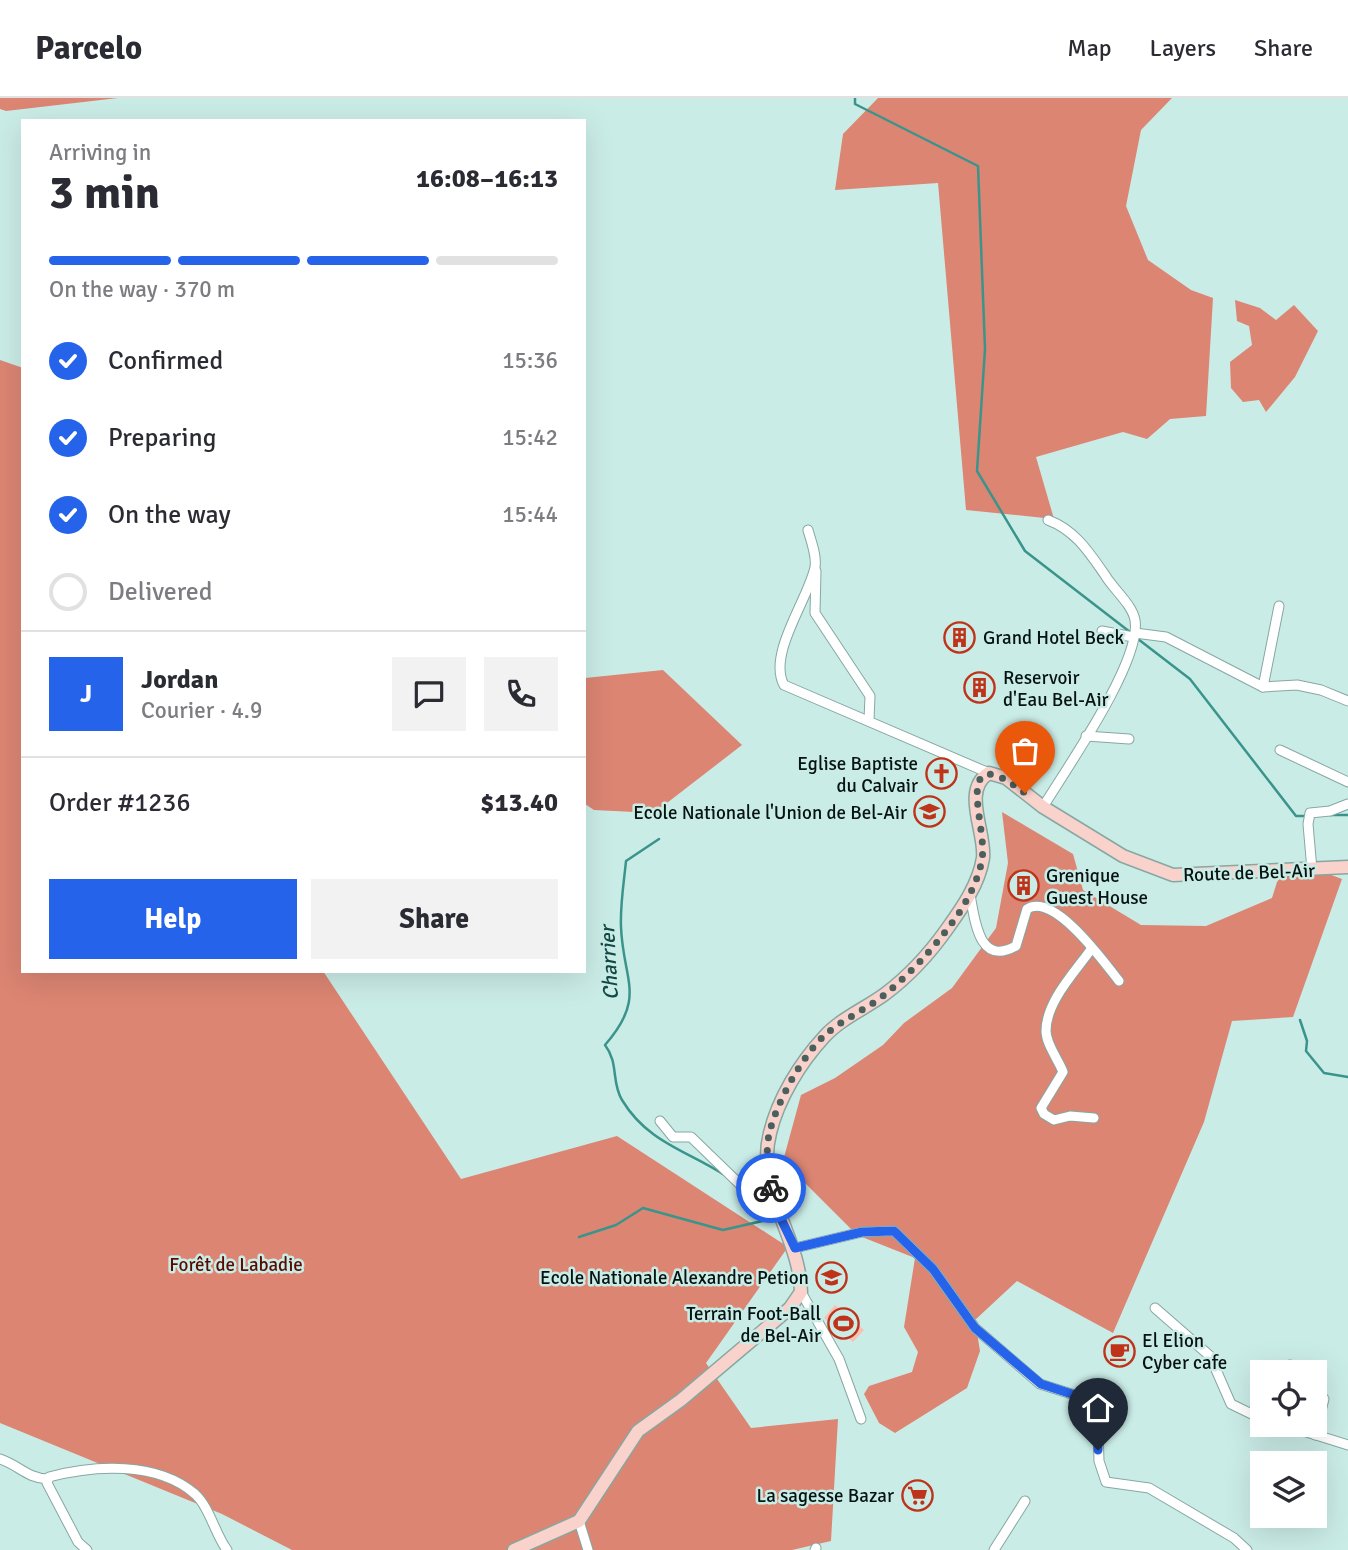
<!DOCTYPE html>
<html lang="en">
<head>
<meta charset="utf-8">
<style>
	body { margin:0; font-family:Signika,sans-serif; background:#f2f2f3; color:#2b2b33; height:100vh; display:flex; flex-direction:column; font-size:26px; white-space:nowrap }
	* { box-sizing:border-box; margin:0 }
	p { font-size:23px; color:#7c7c81 }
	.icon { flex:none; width:38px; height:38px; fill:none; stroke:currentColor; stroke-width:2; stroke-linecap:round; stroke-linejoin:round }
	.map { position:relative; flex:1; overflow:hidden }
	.drawer { position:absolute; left:21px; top:21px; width:565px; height:854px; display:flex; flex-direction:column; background:#fff; border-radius:0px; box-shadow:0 7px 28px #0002 }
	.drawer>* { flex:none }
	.controls { position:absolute; left:1250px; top:1262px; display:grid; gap:14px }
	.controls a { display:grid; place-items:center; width:77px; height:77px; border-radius:0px; background:#fff; box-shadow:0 7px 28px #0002; font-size:35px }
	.pin { position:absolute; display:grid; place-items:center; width:60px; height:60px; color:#fff; margin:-72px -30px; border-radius:50% 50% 50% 0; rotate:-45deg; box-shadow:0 0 7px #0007 }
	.pin .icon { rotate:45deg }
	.courier { position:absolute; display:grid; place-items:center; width:70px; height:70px; margin:-35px; border:5px solid #2563eb; border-radius:50%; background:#fff; color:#222; box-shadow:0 2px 9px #0007 }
	.headline em { font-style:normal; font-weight:700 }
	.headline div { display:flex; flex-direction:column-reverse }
	.headline { display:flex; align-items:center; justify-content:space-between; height:119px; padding:0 28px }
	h1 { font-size:46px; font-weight:700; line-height:52px }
	.bar { display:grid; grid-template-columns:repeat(4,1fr); gap:10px 7px; align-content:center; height:84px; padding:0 28px }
	.bar i { height:9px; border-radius:5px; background:#e1e1e2 }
	.bar .current { background:#2563eb }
	.bar p { grid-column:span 4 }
	.line { display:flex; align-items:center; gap:18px; padding:0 28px; border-top:2px solid #e1e1e2 }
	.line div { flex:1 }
	.round { display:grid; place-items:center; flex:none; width:74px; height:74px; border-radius:0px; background:#f2f2f3 }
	ol { padding:0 28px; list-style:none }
	li { display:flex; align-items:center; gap:21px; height:77px }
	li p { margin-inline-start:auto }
	li .icon { padding:7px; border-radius:50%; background:#2563eb; color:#fff; stroke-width:4 }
	li:last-child { color:#7c7c81 }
	li i { width:38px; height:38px; border:4px solid #e1e1e2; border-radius:50% }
	.button { display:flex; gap:14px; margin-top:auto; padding:14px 28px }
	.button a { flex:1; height:80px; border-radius:0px; background:#2563eb; color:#fff; font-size:28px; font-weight:700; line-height:80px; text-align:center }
	.button a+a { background:#f2f2f3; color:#2b2b33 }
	header { display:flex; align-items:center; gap:42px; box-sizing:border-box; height:98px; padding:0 35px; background:#fff; border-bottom:2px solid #e1e1e2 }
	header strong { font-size:33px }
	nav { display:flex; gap:38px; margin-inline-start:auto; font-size:24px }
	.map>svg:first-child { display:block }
</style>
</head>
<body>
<header>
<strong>Parcelo</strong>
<nav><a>Map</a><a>Layers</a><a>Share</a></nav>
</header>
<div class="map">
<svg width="1348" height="1452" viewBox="0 0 1348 1452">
	<rect width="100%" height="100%" fill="#caece7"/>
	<path fill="#f9c0b4" d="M835 1207 864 1232 853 1244 824 1220Z"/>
	<g fill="#dc8573">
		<path d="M0 0H118L6 13 0 11Z"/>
		<path d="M878 0H1172L1141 32 1126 108 1148 162 1191 192 1213 200 1206 318 1170 321 1147 341 1123 334 1036 359 1054 421 966 412 938 85 835 92 843 36Z"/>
		<path d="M1235 202 1260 210 1276 222 1294 207 1318 233 1295 279 1266 314 1259 302 1243 304 1231 290 1230 264 1252 247 1249 228 1237 223Z"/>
		<path d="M0 262 23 270V873H323L461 1081 617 1038 788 1149 706 1265 751 1330 838 1321 831 1443 792 1452H292L222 1416 0 1325Z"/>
		<path d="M663 572 742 647 654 715 594 712 585 706V580Z"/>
		<path d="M1002 714 1073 756 1083 792 1141 827 1206 828 1272 800 1277 784 1286 772 1305 767 1342 781 1293 919 1232 923 1204 1024 1113 1235 1017 1183 975 1222 980 1253 967 1290 895 1335 879 1325 864 1296 869 1288 912 1274 918 1254 904 1229 915 1160 857 1137 783 1063 801 997 835 980 883 947 904 925 952 890 996 830 1008 765Z"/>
	</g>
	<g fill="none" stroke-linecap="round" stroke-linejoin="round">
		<g stroke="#3b948c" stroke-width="2.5">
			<path d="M855 0V6L978 68 985 251 977 373 1025 453 1130 534"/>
			<path d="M1138 541 1190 581 1296 718H1306"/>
			<path d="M1330 717H1348"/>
			<path d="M659 741 626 763C624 784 620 807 621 829 623 883 647 899 605 947 619 965 611 984 622 1002 648 1045 688 1053 726 1078"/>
			<path d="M1300 922 1307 943 1306 953 1324 975 1348 979"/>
			<path d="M579 1139 616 1127 643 1110 723 1132 771 1121"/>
		</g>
		<defs>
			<g id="street">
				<path d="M808 432C811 443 817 458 815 469 809 500 767 556 784 587L989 675"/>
				<path d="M816 473 815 515 870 598 869 622"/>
				<path d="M1102 533 1133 539"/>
				<path d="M1135 535 1166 539 1263 589 1297 587 1321 592 1348 603"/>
				<path d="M1263 589 1279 508"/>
				<path d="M1086 638 1129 641"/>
				<path d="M1280 652 1348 684"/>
				<path d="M1043 709C1066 671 1142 563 1135 522 1132 506 1113 491 1105 477 1089 454 1075 432 1048 422"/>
				<path d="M1312 772 1308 726 1310 715 1330 713 1348 706"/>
				<path d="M970 797C975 821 978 869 1016 848L1027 811C1054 794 1104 864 1119 883"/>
				<path d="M1092 850C1076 873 1046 903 1046 933 1046 946 1058 961 1063 974L1041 1010 1044 1016 1054 1022 1070 1018 1094 1020"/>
				<path d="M660 1023 673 1039H691L753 1099 772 1103"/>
				<path d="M795 1150 862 1134 894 1133 933 1171 975 1230 1040 1286 1081 1299 1089 1307 1098 1331 1099 1363 1106 1384 1149 1390 1234 1440 1247 1452"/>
				<path d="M801 1194 839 1261 861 1321"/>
				<path d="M1155 1210 1210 1258 1231 1306 1262 1321"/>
				<path d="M1290 1267 1298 1274"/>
				<path d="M1314 1289 1324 1301 1315 1337"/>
				<path d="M1281 1326 1348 1347"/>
				<path d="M0 1361C20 1368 27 1380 48 1381"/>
				<path d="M579 1423 588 1452"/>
				<path d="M87 1452 78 1444 47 1385 49 1379C94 1367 157 1363 195 1396 210 1410 215 1436 227 1452"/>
				<path d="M815 1452 816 1450"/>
				<path d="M994 1452 1025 1403"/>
			</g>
			<path id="secondary" d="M514 1452 579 1423 638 1333 681 1302 790 1210 801 1194C800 1139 755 1092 770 1035 778 1001 800 965 824 939 840 921 866 910 885 896 909 878 930 855 947 831 962 810 979 786 983 760 986 734 961 692 989 675L1006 680 1043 709 1123 758 1173 777 1348 769"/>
		</defs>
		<use href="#street" stroke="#87a7a2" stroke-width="11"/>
		<use href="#secondary" stroke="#87a7a2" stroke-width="15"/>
		<use href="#street" stroke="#fff" stroke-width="9"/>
		<use href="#secondary" stroke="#f9d2cb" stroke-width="12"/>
	</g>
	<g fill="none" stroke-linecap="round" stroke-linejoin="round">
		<path stroke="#4b5f5c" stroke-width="7" stroke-dasharray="0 12.6" d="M771 1090C769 1073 765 1054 769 1037 775 1007 803 956 826 936 845 920 869 910 888 894 915 871 939 844 959 815 969 799 979 780 982 761 988 729 949 637 1025 695"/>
		<path stroke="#2563eb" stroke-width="9" d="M771 1090 772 1102 795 1150 862 1134 894 1133 933 1171 975 1230 1041 1286 1081 1299 1089 1307 1098 1331V1352"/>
	</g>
	<defs>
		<symbol id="building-ring" viewBox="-11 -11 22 22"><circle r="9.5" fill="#caece7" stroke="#be3319" stroke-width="1.5"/><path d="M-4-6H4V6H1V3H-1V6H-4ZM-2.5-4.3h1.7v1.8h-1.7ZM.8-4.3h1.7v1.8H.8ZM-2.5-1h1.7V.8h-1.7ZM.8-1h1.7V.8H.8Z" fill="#be3319"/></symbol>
		<symbol id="church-ring" viewBox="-11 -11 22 22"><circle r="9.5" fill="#caece7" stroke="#be3319" stroke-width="1.5"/><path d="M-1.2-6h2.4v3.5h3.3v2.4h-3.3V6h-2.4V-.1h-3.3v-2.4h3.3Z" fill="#be3319"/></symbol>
		<symbol id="school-ring" viewBox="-11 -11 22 22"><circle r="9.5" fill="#caece7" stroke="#be3319" stroke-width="1.5"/><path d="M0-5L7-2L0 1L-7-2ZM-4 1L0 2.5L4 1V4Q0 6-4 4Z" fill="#be3319"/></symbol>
		<symbol id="stadium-ring" viewBox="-11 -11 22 22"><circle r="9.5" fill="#caece7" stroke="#be3319" stroke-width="1.5"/><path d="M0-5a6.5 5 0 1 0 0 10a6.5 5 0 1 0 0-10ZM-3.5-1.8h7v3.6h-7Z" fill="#be3319"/></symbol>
		<symbol id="cafe-ring" viewBox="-11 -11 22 22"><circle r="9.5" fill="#caece7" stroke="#be3319" stroke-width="1.5"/><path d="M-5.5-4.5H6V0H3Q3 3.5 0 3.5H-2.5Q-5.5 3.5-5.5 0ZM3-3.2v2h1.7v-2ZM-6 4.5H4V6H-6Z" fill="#be3319"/></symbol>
		<symbol id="supermarket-ring" viewBox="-11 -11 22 22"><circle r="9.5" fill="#caece7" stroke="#be3319" stroke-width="1.5"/><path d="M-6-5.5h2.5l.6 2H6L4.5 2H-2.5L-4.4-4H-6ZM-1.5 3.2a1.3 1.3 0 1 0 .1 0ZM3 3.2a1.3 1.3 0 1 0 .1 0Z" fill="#be3319"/></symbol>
	</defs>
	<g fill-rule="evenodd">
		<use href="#building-ring" x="942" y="522" width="35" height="35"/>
		<use href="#building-ring" x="962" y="572" width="35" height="35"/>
		<use href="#church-ring" x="924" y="658" width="35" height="35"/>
		<use href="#school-ring" x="912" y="696" width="35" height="35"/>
		<use href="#building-ring" x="1006" y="770" width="35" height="35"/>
		<use href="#school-ring" x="814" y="1162" width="35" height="35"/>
		<use href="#stadium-ring" x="826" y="1208" width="35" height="35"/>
		<use href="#cafe-ring" x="1102" y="1236" width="35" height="35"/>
		<use href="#supermarket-ring" x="900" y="1380" width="35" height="35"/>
	</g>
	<g text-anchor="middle" stroke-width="5" stroke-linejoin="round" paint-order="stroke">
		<g font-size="19" fill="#071311" stroke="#caece7" text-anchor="end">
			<text x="983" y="546" text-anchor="start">Grand Hotel Beck</text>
			<text x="1003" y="586" text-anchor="start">Reservoir<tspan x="1003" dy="22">d'Eau Bel-Air</tspan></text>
			<text x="918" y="672">Eglise Baptiste<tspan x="918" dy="22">du Calvair</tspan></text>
			<text x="907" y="721">Ecole Nationale l'Union de Bel-Air</text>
			<text x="1046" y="784" text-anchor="start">Grenique<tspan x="1046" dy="22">Guest House</tspan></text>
			<text x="809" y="1186">Ecole Nationale Alexandre Petion</text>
			<text x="821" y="1222">Terrain Foot-Ball<tspan x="821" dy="22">de Bel-Air</tspan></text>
			<text x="1142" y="1249" text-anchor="start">El Elion<tspan x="1142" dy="22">Cyber cafe</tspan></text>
			<text x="894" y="1404">La sagesse Bazar</text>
		</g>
		<g font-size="19" fill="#071311" stroke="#caece7">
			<text transform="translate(1249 774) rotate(-2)" y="7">Route de Bel-Air</text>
		</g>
		<g font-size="19" fill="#5a0b00" stroke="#caece7">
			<text x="236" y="1173">Forêt de Labadie</text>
		</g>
		<g font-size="21" font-style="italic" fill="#134944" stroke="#caece7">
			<text transform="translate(609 865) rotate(-93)" y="7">Charrier</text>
		</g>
	</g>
</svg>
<div class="controls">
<a><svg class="icon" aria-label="locate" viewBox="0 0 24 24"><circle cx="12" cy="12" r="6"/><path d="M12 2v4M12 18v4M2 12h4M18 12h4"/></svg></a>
<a><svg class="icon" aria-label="layers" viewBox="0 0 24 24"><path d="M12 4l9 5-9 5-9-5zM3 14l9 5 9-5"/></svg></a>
</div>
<div class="pin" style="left:1025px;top:695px;background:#ea580c"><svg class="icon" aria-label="bag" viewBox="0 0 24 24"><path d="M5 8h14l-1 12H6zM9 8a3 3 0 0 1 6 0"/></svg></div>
<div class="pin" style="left:1098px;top:1352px;background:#1f2937"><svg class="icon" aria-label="home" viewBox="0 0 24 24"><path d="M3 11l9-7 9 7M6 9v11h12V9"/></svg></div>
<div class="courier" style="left:771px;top:1090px"><svg class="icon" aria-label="bike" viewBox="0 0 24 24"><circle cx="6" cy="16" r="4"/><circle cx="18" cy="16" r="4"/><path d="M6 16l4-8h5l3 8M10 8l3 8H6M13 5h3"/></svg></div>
<section class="drawer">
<div class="headline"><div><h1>3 min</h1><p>Arriving in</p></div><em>16:08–16:13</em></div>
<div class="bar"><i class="current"></i><i class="current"></i><i class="current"></i><i></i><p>On the way · 370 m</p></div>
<ol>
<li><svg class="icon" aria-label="check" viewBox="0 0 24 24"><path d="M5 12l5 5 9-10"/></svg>Confirmed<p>15:36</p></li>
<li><svg class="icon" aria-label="check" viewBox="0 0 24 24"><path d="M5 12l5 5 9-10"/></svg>Preparing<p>15:42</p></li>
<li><svg class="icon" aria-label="check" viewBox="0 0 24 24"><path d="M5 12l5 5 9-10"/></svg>On the way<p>15:44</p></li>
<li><i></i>Delivered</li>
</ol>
<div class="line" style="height:126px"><b class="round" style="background:#2563eb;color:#fff">J</b><div><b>Jordan</b><p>Courier · 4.9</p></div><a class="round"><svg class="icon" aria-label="chat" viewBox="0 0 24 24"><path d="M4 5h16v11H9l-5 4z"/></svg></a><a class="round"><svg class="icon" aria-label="phone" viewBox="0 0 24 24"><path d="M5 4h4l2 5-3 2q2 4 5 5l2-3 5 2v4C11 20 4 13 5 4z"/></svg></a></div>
<div class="line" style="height:91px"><div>Order #1236</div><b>$13.40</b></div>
<div class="button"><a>Help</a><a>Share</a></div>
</section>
</div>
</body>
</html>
